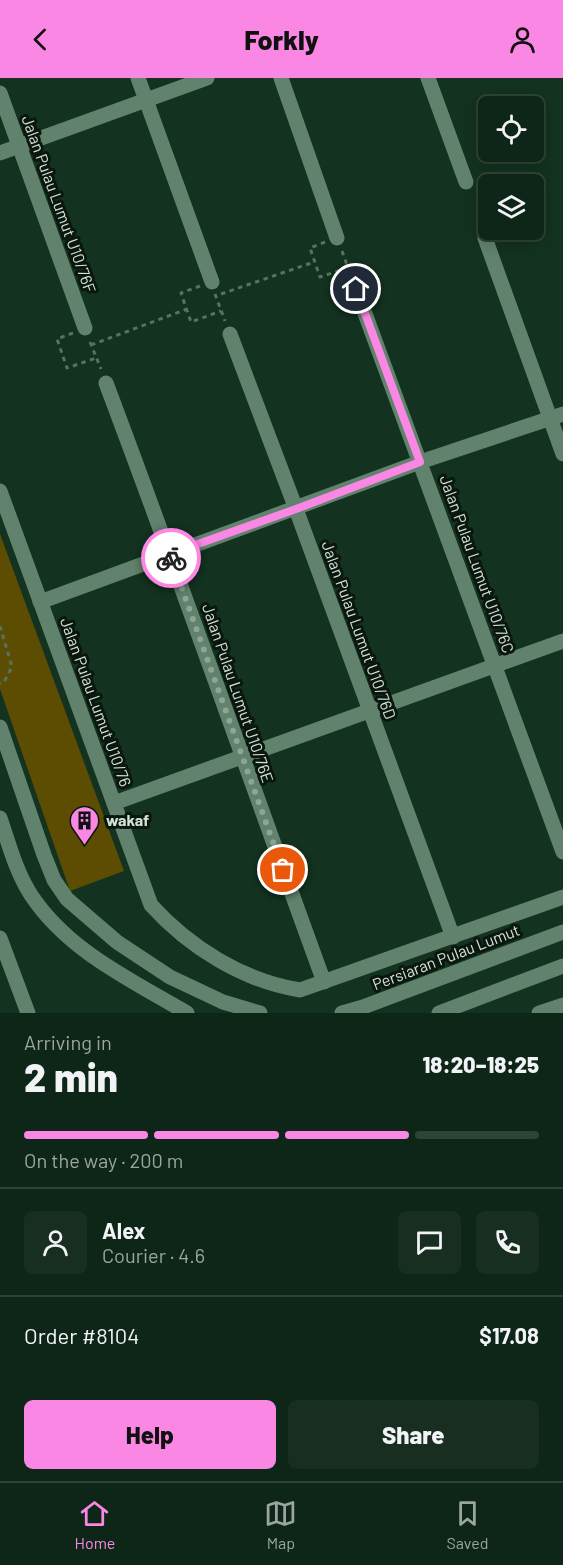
<!DOCTYPE html>
<html lang="en">
<head>
<meta charset="utf-8">
<style>
	body { margin:0; font-family:Barlow,sans-serif; background:#172e20; color:#f1f3f6; height:100vh; display:flex; flex-direction:column; font-size:22px; white-space:nowrap }
	* { box-sizing:border-box; margin:0 }
	p { font-size:20px; color:#9ba5a1 }
	.icon { flex:none; width:33px; height:33px; fill:none; stroke:currentColor; stroke-width:2; stroke-linecap:round; stroke-linejoin:round }
	.map { position:relative; height:935px; overflow:hidden }
	.sheet { display:flex; flex-direction:column; background:#0e2617; flex:1 }
	.sheet>* { flex:none }
	.tools { position:absolute; left:478px; top:18px; display:grid; gap:12px }
	.tools a { display:grid; place-items:center; width:66px; height:66px; border-radius:9px; background:#0e2617; box-shadow:0 3px 15px #0003,0 0 0 2px #2e4336; font-size:30px }
	.pin { position:absolute; display:grid; place-items:center; width:51px; height:51px; color:#fff; margin:-26px; border:3px solid #fff; border-radius:50%; box-shadow:0 2px 6px #0007 }
	.courier { position:absolute; display:grid; place-items:center; width:60px; height:60px; margin:-30px; border:4px solid #fb87e5; border-radius:50%; background:#fff; color:#222; box-shadow:0 2px 8px #0007 }
	.head em { font-style:normal; font-weight:800 }
	.head div { display:flex; flex-direction:column-reverse }
	.head { display:flex; align-items:center; justify-content:space-between; height:102px; padding:0 24px }
	h1 { font-size:39px; font-weight:800; line-height:45px }
	.bar { display:grid; grid-template-columns:repeat(4,1fr); gap:9px 6px; align-content:center; height:72px; padding:0 24px }
	.bar i { height:8px; border-radius:4px; background:#2e4336 }
	.bar .selected { background:#fb87e5 }
	.bar p { grid-column:span 4 }
	.line { display:flex; align-items:center; gap:15px; padding:0 24px; border-top:2px solid #2e4336 }
	.line div { flex:1 }
	.round { display:grid; place-items:center; flex:none; width:63px; height:63px; border-radius:9px; background:#172e20 }
	.action { display:flex; gap:12px; margin-top:auto; padding:12px 24px }
	.action a { flex:1; height:69px; border-radius:9px; background:#fb87e5; color:#111; font-size:24px; font-weight:800; line-height:69px; text-align:center }
	.action a+a { background:#172e20; color:#f1f3f6 }
	header { display:flex; justify-content:space-between; align-items:center; height:78px; padding:0 24px; background:#fb87e5; color:#111; font-size:27px; font-weight:800 }
	.dock { display:flex; justify-content:space-around; align-items:center; height:84px; border-top:2px solid #2e4336; background:#0e2617; font-size:16px; color:#9ba5a1 }
	.dock a { display:grid; justify-items:center; gap:3px }
	.dock .selected { color:#fb87e5 }
	.map>svg:first-child { display:block }
</style>
</head>
<body>
<header><svg class="icon" aria-label="back" viewBox="0 0 24 24"><path d="M15 5l-7 7 7 7"/></svg>Forkly<svg class="icon" aria-label="person" viewBox="0 0 24 24"><circle cx="12" cy="8" r="4"/><path d="M4 21q1-7 8-7t8 7"/></svg></header>
<div class="map">
<svg width="563" height="935" viewBox="0 0 563 935">
	<rect width="100%" height="100%" fill="#13321f"/>
	<path fill="#5d4d02" d="M0 456 124 793 70 813 0 611Z"/>
	<g fill="none" stroke-linecap="round" stroke-linejoin="round">
		<g stroke="#587261" stroke-width="3" stroke-dasharray="4.5 4.5" stroke-linecap="butt">
			<path d="M325 164 310 170 320 199 347 190"/>
			<path d="M342 173 351 198"/>
			<path d="M200 208 181 215 191 244 221 233"/>
			<path d="M215 216 225 243"/>
			<path d="M221 216 314 184"/>
			<path d="M73 255 57 261 67 290 96 280"/>
			<path d="M90 264 101 291"/>
			<path d="M91 267 187 231"/>
			<path d="M0 548 12 589 4 604 0 605"/>
		</g>
		<g stroke="#61826c" stroke-width="15">
			<path d="M138 0 212 204"/>
			<path d="M281 0 337 160"/>
			<path d="M428 0 466 104"/>
			<path d="M0 15 85 250"/>
			<path d="M0 75 207 0"/>
			<path d="M485 160 563 376"/>
			<path d="M356 211 563 774"/>
			<path d="M230 256 296 431 453 859"/>
			<path d="M106 305C181 504 251 704 324 904"/>
			<path d="M0 413 151 827C189 869 243 903 300 912L563 819"/>
			<path d="M40 524 420 384 563 336"/>
			<path d="M0 649 44 777 54 802 67 821 117 864 170 899 223 924 260 935"/>
			<path d="M114 725 563 563"/>
			<path d="M0 740C9 766 16 794 31 817 68 873 131 902 187 935"/>
			<path d="M0 860 28 935"/>
			<path d="M342 935 363 929 563 854"/>
			<path d="M439 935 563 888"/>
			<path d="M539 935 563 927"/>
		</g>
	</g>
	<g fill="none" stroke-linecap="round" stroke-linejoin="round">
		<path stroke="#8fa597" stroke-width="6" stroke-dasharray="0 10.8" d="M171 480 283 792"/>
		<path stroke="#fb87e5" stroke-width="8" d="M171 480 170 476 296 431 420 384 356 211"/>
	</g>
	<defs>
		<symbol id="building-pin" viewBox="-11 -11 22 30"><path d="M0 17L-7.5 6A9.5 9.5 0 1 1 7.5 6Z" fill="#fb87e5" stroke="#0a160e"/><path d="M-4-6H4V6H1V3H-1V6H-4ZM-2.5-4.3h1.7v1.8h-1.7ZM.8-4.3h1.7v1.8H.8ZM-2.5-1h1.7V.8h-1.7ZM.8-1h1.7V.8H.8Z" fill="#111"/></symbol>
	</defs>
	<g fill-rule="evenodd">
		<use href="#building-pin" x="68" y="726" width="33" height="45"/>
	</g>
	<g text-anchor="middle" stroke-width="6" stroke-linejoin="round" paint-order="stroke">
		<g font-size="16" fill="#d2e3d7" stroke="#0a160e">
			<text transform="translate(59 126) rotate(70)" y="6">Jalan Pulau Lumut U10/76F</text>
			<text transform="translate(477 486) rotate(70)" y="6">Jalan Pulau Lumut U10/76C</text>
			<text transform="translate(359 552) rotate(70)" y="6">Jalan Pulau Lumut U10/76D</text>
			<text transform="translate(238 615) rotate(71)" y="6">Jalan Pulau Lumut U10/76E</text>
			<text transform="translate(96 624) rotate(70)" y="6">Jalan Pulau Lumut U10/76</text>
			<text transform="translate(446 879) rotate(-21)" y="6">Persiaran Pulau Lumut</text>
		</g>
		<g font-size="16" font-weight="bold" fill="#d2e3d7" stroke="#0a160e" text-anchor="start">
			<text x="106" y="748">wakaf</text>
		</g>
	</g>
</svg>
<div class="tools">
<a><svg class="icon" aria-label="locate" viewBox="0 0 24 24"><circle cx="12" cy="12" r="6"/><path d="M12 2v4M12 18v4M2 12h4M18 12h4"/></svg></a>
<a><svg class="icon" aria-label="layers" viewBox="0 0 24 24"><path d="M12 4l9 5-9 5-9-5zM3 14l9 5 9-5"/></svg></a>
</div>
<div class="pin" style="left:283px;top:792px;background:#ea580c"><svg class="icon" aria-label="bag" viewBox="0 0 24 24"><path d="M5 8h14l-1 12H6zM9 8a3 3 0 0 1 6 0"/></svg></div>
<div class="pin" style="left:356px;top:211px;background:#1f2937"><svg class="icon" aria-label="home" viewBox="0 0 24 24"><path d="M3 11l9-7 9 7M6 9v11h12V9"/></svg></div>
<div class="courier" style="left:171px;top:480px"><svg class="icon" aria-label="bike" viewBox="0 0 24 24"><circle cx="6" cy="16" r="4"/><circle cx="18" cy="16" r="4"/><path d="M6 16l4-8h5l3 8M10 8l3 8H6M13 5h3"/></svg></div>
</div>
<section class="sheet">
<div class="head"><div><h1>2 min</h1><p>Arriving in</p></div><em>18:20–18:25</em></div>
<div class="bar"><i class="selected"></i><i class="selected"></i><i class="selected"></i><i></i><p>On the way · 200 m</p></div>
<div class="line" style="height:108px"><a class="round"><svg class="icon" aria-label="person" viewBox="0 0 24 24"><circle cx="12" cy="8" r="4"/><path d="M4 21q1-7 8-7t8 7"/></svg></a><div><b>Alex</b><p>Courier · 4.6</p></div><a class="round"><svg class="icon" aria-label="chat" viewBox="0 0 24 24"><path d="M4 5h16v11H9l-5 4z"/></svg></a><a class="round"><svg class="icon" aria-label="phone" viewBox="0 0 24 24"><path d="M5 4h4l2 5-3 2q2 4 5 5l2-3 5 2v4C11 20 4 13 5 4z"/></svg></a></div>
<div class="line" style="height:78px"><div>Order #8104</div><b>$17.08</b></div>
<div class="action"><a>Help</a><a>Share</a></div>
</section>
<nav class="dock">
<a class="selected"><svg class="icon" aria-label="home" viewBox="0 0 24 24"><path d="M3 11l9-7 9 7M6 9v11h12V9"/></svg>Home</a>
<a><svg class="icon" aria-label="map" viewBox="0 0 24 24"><path d="M3 6l6-2 6 2 6-2v14l-6 2-6-2-6 2zM9 4v14M15 6v14"/></svg>Map</a>
<a><svg class="icon" aria-label="saved" viewBox="0 0 24 24"><path d="M7 4h10v16l-5-4-5 4z"/></svg>Saved</a>
</nav>
</body>
</html>
